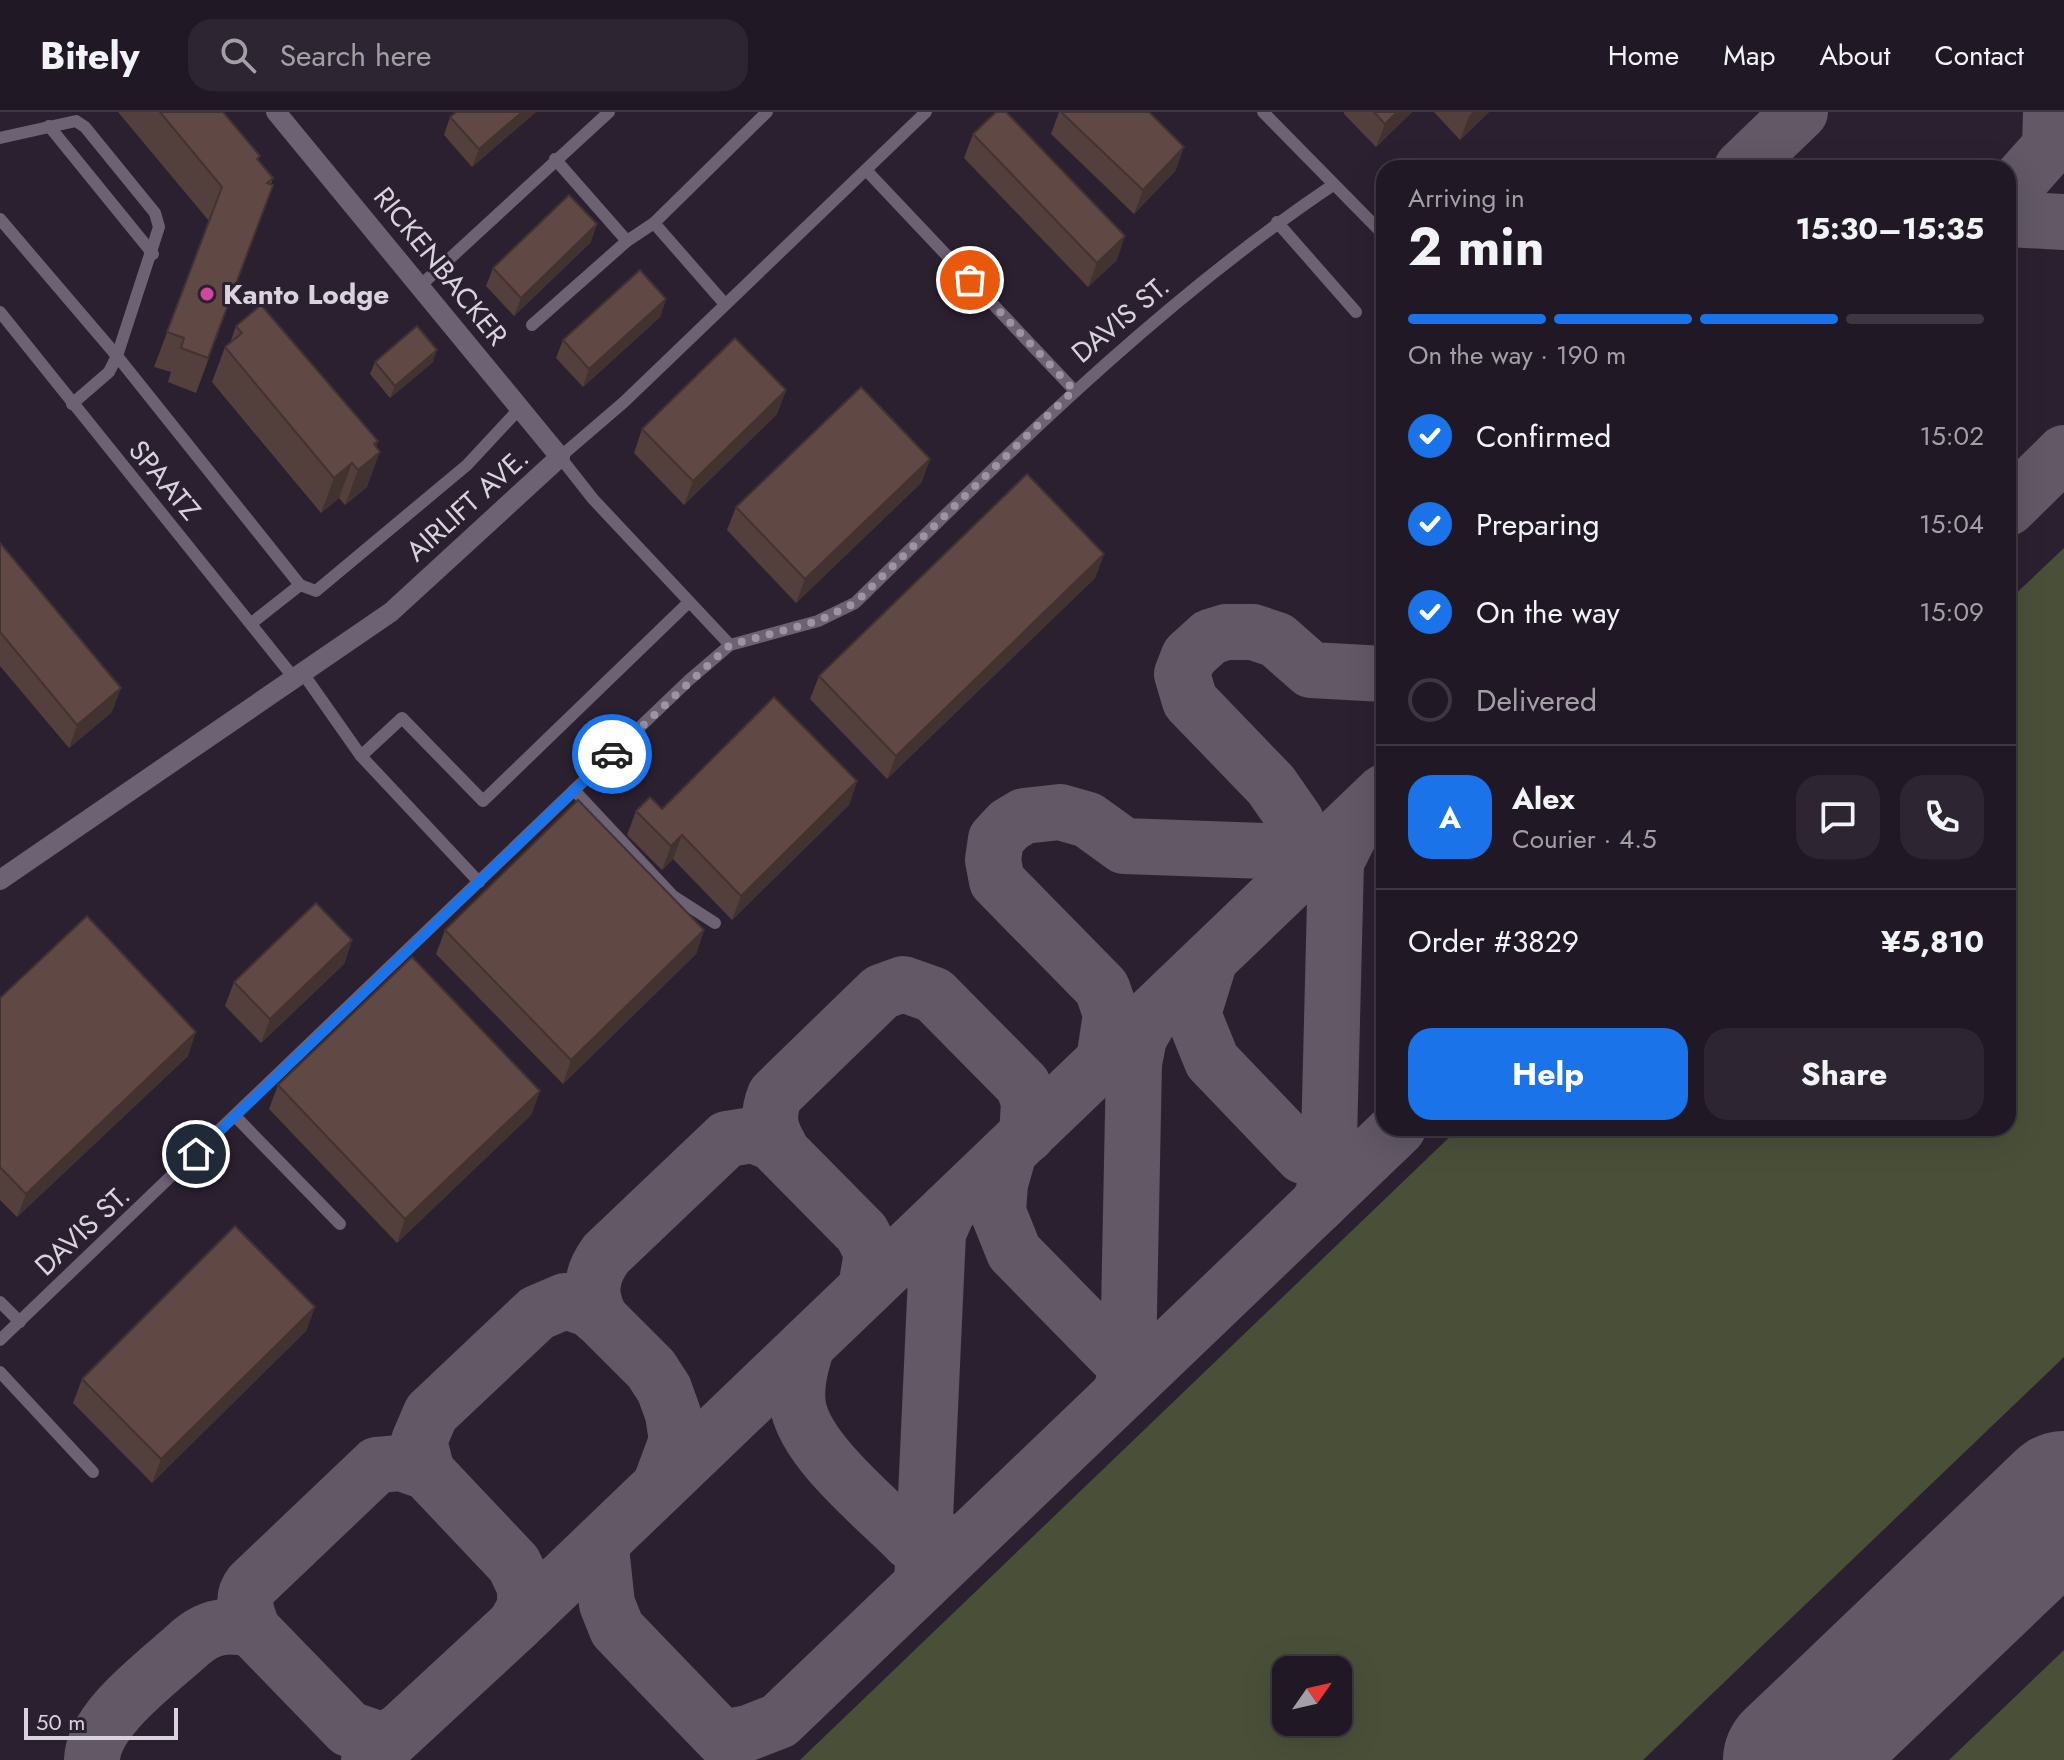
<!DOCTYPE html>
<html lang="en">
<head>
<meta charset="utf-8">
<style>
	body { margin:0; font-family:Jost,sans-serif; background:#2d2531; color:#f1f3f6; height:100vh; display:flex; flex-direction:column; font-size:30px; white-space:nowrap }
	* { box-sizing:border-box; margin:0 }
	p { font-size:26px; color:#a2a0a6 }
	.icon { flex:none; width:44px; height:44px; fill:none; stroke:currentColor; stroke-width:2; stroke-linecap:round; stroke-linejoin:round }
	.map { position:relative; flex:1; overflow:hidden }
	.panel { position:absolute; left:1376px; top:48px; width:640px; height:976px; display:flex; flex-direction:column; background:#201824; border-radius:24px; box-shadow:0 8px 32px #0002,0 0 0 2px #3d3741 }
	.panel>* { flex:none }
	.needle { width:52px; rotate:56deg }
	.buttons { position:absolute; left:1272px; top:1544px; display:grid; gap:16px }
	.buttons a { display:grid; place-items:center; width:80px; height:80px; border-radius:16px; background:#201824; box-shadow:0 8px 32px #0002,0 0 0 2px #3d3741; font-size:40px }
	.scale { position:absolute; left:24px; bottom:20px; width:154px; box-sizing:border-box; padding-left:8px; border:4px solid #d9d3dd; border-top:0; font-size:22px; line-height:28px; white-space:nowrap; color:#d9d3dd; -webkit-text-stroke:6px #2b2030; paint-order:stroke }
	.pin { position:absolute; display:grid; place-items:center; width:68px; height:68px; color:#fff; margin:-34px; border:4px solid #fff; border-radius:50%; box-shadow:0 2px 8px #0007 }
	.courier { position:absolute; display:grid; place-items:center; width:80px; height:80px; margin:-40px; border:6px solid #1a73e8; border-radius:50%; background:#fff; color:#222; box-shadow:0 2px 10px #0007 }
	.summary em { font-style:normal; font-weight:700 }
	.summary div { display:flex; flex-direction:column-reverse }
	.summary { display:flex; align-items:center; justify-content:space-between; height:136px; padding:0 32px }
	h1 { font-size:52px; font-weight:700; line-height:60px }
	.bar { display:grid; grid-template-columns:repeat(4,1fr); gap:12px 8px; align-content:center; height:96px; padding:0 32px }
	.bar i { height:10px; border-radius:6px; background:#3d3741 }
	.bar .current { background:#1a73e8 }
	.bar p { grid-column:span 4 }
	.line { display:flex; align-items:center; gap:20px; padding:0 32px; border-top:2px solid #3d3741 }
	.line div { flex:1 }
	.round { display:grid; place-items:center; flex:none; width:84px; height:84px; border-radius:24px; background:#2d2531 }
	ol { padding:0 32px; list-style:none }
	li { display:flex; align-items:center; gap:24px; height:88px }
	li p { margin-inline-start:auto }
	li .icon { padding:8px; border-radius:50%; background:#1a73e8; color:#fff; stroke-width:4 }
	li:last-child { color:#a2a0a6 }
	li i { width:44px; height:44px; border:4px solid #3d3741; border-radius:50% }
	.cta { display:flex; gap:16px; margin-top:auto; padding:16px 32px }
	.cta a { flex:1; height:92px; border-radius:24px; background:#1a73e8; color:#fff; font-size:32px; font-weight:700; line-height:92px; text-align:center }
	.cta a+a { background:#2d2531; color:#f1f3f6 }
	header { display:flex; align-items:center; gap:48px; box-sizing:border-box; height:112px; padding:0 40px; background:#201824; border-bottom:2px solid #3d3741 }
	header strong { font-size:38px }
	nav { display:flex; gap:44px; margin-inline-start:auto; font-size:28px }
	.search { width:560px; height:72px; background:#2d2531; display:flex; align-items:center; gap:20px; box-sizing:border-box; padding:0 28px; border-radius:24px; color:#a2a0a6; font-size:30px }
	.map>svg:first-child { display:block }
</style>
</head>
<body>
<header>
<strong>Bitely</strong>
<div class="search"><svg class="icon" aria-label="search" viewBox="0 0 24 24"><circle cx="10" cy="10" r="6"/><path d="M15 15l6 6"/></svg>Search here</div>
<nav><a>Home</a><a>Map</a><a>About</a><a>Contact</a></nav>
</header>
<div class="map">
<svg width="2064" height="1648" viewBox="0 0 2064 1648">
	<rect width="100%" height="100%" fill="#2b2030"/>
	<g fill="#4a5038" fill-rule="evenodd">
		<path d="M2064 436V1245L1643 1648H800L1459 1016H2008V489ZM1286 1558H1338V1610H1286Z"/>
		<path d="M2064 1538V1648H1949Z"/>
	</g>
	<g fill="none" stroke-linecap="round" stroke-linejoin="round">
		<g stroke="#625866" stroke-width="56">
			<path d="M1742 56 1800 0"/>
			<path d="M2008 82 2050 35 2051 0"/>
			<path d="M2008 107 2064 110"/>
			<path d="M2008 396 2064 341"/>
			<path d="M1293 767 1300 726 1296 709 1271 673 1190 589 1182 562 1189 544 1210 525 1226 520H1253L1277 528 1311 558 1384 562"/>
			<path d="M1210 847 1193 902 1212 949 1303 1044 1328 1051 1357 1050"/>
			<path d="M1105 942 1111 902 1102 876 997 769 993 748 996 727 1009 713 1024 704 1060 700 1088 708 1124 734 1296 740 1330 732"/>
			<path d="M780 1035C769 1017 767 1003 775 983L881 880 903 872 934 883 1023 973 1029 990 1027 1023"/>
			<path d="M1009 1040 1000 1072 998 1100 1014 1140 1114 1242 1142 1245 1155 1240"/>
			<path d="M1319 1092 1328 1068 1336 750 1355 712"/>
			<path d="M601 1207C588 1183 590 1164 606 1142L727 1027 753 1023 773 1031 862 1121 872 1141 866 1176"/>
			<path d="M807 1233C801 1252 795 1273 798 1294 806 1340 877 1396 910 1430L932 1435 953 1430"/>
			<path d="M1121 1281 1128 1250 1134 951 1139 926 1152 903"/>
			<path d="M427 1360 419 1329 431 1301 537 1201 565 1189 589 1197 601 1207 651 1257 664 1277 673 1302 677 1328 660 1374"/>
			<path d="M608 1424 601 1436 607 1492 617 1517 722 1626 748 1621 779 1609 1398 1016"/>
			<path d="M922 1472 938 1121 948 1098"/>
			<path d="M253 1518C247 1503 240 1487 251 1473L377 1353 401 1351 427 1360 514 1452 525 1475V1495L515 1513"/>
			<path d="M92 1648C93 1606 160 1559 191 1530 210 1514 229 1511 253 1518L349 1617 381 1628 396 1622"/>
			<path d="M369 1648 515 1513 1384 680"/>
		</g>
		<path stroke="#625866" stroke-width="138" d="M1792 1648 2064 1388"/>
		<g stroke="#6d6174" stroke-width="12">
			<path d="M1263 0 1384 123"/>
			<path d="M49 14 153 142"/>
			<path d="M0 26 76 9 85 15 155 101 159 115 117 244 109 260 72 292"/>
			<path d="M555 47 627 129"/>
			<path d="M866 58 1074 278"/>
			<path d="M0 107 117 244 300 473 253 510"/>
			<path d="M1277 110 1356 200"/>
			<path d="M654 111 724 191"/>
			<path d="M421 173 609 0"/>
			<path d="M0 200 294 566"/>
			<path d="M532 213 627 129 654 111 767 0"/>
			<path d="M300 473 316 479 467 353 520 296"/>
			<path d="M730 533 593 387 560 345 624 290 926 0"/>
			<path d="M302 560 361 644 479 770"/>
			<path d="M361 644 402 606 483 689 688 491"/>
			<path d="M574 678 673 784 715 811"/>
			<path d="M235 1004 340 1112"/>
			<path d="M0 1190 20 1210"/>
			<path d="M0 1228 689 568 730 533 818 509 855 491C1007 343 1156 192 1333 73"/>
			<path d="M0 1260 93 1360"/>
		</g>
		<path stroke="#6d6174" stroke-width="20" d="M0 768 391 500 560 345 276 0"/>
	</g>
	<g fill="#533f3b">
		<path d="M118 0H223L260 44 258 48 273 66 271 72 273 73 196 281 168 270 171 260 154 255 209 109Z"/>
		<path d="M456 0H536L472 55 444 23 450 5Z"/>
		<path d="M1059 0H1149L1176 58 1134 102 1051 22Z"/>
		<path d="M1344 0H1412L1376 35 1344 2Z"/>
		<path d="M1434 0H1489L1460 28Z"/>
		<path d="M973 22 1117 148 1088 175 964 46Z"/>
		<path d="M591 130 514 204 486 174 493 156Z"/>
		<path d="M666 187 660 205 583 275 556 246 563 228Z"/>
		<path d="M236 214 376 335 367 375 345 393 339 386 321 401 212 270 225 235 230 231Z"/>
		<path d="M375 250H433L390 286 370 262Z"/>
		<path d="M786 278 777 302 684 393 634 341 642 317Z"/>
		<path d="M930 347 921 371 796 491 727 418 736 395Z"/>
		<path d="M0 431 112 600 69 636 0 554Z"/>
		<path d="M1104 442 1095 466 887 667 810 587 819 564Z"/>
		<path d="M857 669 849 693 732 808 673 747 662 758 627 723 636 699 662 697Z"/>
		<path d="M445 818H704L696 842 563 972 436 842Z"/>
		<path d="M352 828 344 852 261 931 225 894 234 870Z"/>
		<path d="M0 886 188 944 17 1105 0 1088Z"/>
		<path d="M278 973 540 979 531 1003 397 1131 269 997Z"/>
		<path d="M315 1195 306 1219 152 1371 73 1291 82 1267Z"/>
	</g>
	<g fill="#433330">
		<path d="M522 0H536L472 55 479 37Z"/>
		<path d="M1397 0H1412L1376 35 1385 12Z"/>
		<path d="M1473 0H1489L1460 28 1469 4Z"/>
		<path d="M1184 35 1176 58 1134 102 1143 78Z"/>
		<path d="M597 112 591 130 514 204 521 186Z"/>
		<path d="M1125 124 1117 148 1088 175 1097 151Z"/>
		<path d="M666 187 660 205 583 275 589 257Z"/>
		<path d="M437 238 433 250 390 286 395 274Z"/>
		<path d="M786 278 777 302 684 393 693 369Z"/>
		<path d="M378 329 372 347 380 340 367 375 345 393 358 358 374 332Z"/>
		<path d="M930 347 921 371 796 491 805 467Z"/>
		<path d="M352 351 339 386 321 401 334 366Z"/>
		<path d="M1104 442 1095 466 887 667 896 644Z"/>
		<path d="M121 576 112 600 69 636 77 613Z"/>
		<path d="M857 669 849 693 732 808 741 784Z"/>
		<path d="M682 723 673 747 662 758 671 734Z"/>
		<path d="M704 818 696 842 563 972 571 948Z"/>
		<path d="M352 828 344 852 261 931 270 907Z"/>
		<path d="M196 920 188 944 17 1105 26 1082Z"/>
		<path d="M540 979 531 1003 397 1131 405 1107Z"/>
		<path d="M315 1195 306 1219 152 1371 161 1347Z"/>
	</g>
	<g fill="#604945" stroke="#433330" stroke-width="2">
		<path d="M160 0H223L260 44 257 47 273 66 267 71 273 73 208 246 181 236 184 226 167 220 222 75Z"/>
		<path d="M456 0H522L479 37 450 5Z"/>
		<path d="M996 0H1006L1125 124 1097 151 973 22Z"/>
		<path d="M1061 0H1149L1184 35 1143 78Z"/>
		<path d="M1374 0H1397L1385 12Z"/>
		<path d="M569 83 597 112 521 186 493 156Z"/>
		<path d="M640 158 666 187 589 257 563 228Z"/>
		<path d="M261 193 378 329 374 332 380 340 358 358 352 351 334 366 225 235 242 221 236 214Z"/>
		<path d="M417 214 437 238 395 274 375 250Z"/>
		<path d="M735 226 786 278 693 369 642 317Z"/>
		<path d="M861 275 930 347 805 467 736 395Z"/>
		<path d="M1027 362 1104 442 896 644 819 564Z"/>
		<path d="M0 431 121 576 77 613 0 520Z"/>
		<path d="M774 585 857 669 741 784 682 723 671 734 636 699 650 685 662 697Z"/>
		<path d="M578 688 704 818 571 948 445 818Z"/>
		<path d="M316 791 352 828 270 907 234 870Z"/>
		<path d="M87 804 196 920 26 1082 0 1055V886Z"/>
		<path d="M412 845 540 979 405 1107 278 973Z"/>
		<path d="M235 1114 315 1195 161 1347 82 1267Z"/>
	</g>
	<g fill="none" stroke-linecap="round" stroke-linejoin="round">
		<path stroke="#9c94a0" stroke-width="8" stroke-dasharray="0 14.4" d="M612 642 730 533 818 509 855 491 1074 278 970 168"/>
		<path stroke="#1a73e8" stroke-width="10" d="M196 1042 612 642"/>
	</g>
	<circle fill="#d1479c" stroke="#2b2030" stroke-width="3" cx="207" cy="182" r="8"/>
	<g text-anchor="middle" stroke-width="6" stroke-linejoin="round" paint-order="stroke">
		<g font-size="28" fill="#d9d3dd" stroke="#2b2030">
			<text transform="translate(441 154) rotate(51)" y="10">RICKENBACKER</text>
			<text transform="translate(1120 207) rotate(-40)" y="10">DAVIS ST.</text>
			<text transform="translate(165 368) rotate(50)" y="10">SPAATZ</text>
			<text transform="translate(467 392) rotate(-42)" y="10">AIRLIFT AVE.</text>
			<text transform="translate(82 1118) rotate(-43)" y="10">DAVIS ST.</text>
		</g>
		<g font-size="28" font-weight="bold" fill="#d9d3dd" stroke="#2b2030" text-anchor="start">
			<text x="223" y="192">Kanto Lodge</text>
		</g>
	</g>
</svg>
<div class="buttons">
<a><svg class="needle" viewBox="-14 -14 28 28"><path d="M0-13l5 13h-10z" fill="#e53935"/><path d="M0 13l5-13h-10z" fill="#a2a0a6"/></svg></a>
</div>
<div class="scale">50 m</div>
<div class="pin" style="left:970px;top:168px;background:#ea580c"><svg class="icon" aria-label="bag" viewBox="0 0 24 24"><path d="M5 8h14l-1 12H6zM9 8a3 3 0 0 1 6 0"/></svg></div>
<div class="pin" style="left:196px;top:1042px;background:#1f2937"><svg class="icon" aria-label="home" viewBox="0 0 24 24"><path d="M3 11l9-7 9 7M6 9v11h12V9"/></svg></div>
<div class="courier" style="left:612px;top:642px"><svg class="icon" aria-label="car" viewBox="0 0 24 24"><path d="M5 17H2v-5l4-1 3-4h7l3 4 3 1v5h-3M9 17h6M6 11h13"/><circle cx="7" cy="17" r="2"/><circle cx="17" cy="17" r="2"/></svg></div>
<section class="panel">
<div class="summary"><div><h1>2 min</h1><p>Arriving in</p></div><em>15:30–15:35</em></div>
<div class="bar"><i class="current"></i><i class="current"></i><i class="current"></i><i></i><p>On the way · 190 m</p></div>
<ol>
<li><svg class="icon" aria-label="check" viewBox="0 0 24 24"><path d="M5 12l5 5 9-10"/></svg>Confirmed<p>15:02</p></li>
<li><svg class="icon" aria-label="check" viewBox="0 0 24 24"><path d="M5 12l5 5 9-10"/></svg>Preparing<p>15:04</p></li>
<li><svg class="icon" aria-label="check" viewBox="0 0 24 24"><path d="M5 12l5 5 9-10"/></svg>On the way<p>15:09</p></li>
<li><i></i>Delivered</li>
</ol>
<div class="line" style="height:144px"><b class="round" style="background:#1a73e8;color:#fff">A</b><div><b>Alex</b><p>Courier · 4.5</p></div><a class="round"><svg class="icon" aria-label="chat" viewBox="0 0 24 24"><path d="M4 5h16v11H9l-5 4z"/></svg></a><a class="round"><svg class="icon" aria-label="phone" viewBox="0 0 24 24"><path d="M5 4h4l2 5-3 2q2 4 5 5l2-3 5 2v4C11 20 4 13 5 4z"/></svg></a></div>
<div class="line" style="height:104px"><div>Order #3829</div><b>¥5,810</b></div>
<div class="cta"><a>Help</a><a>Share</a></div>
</section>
</div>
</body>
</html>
